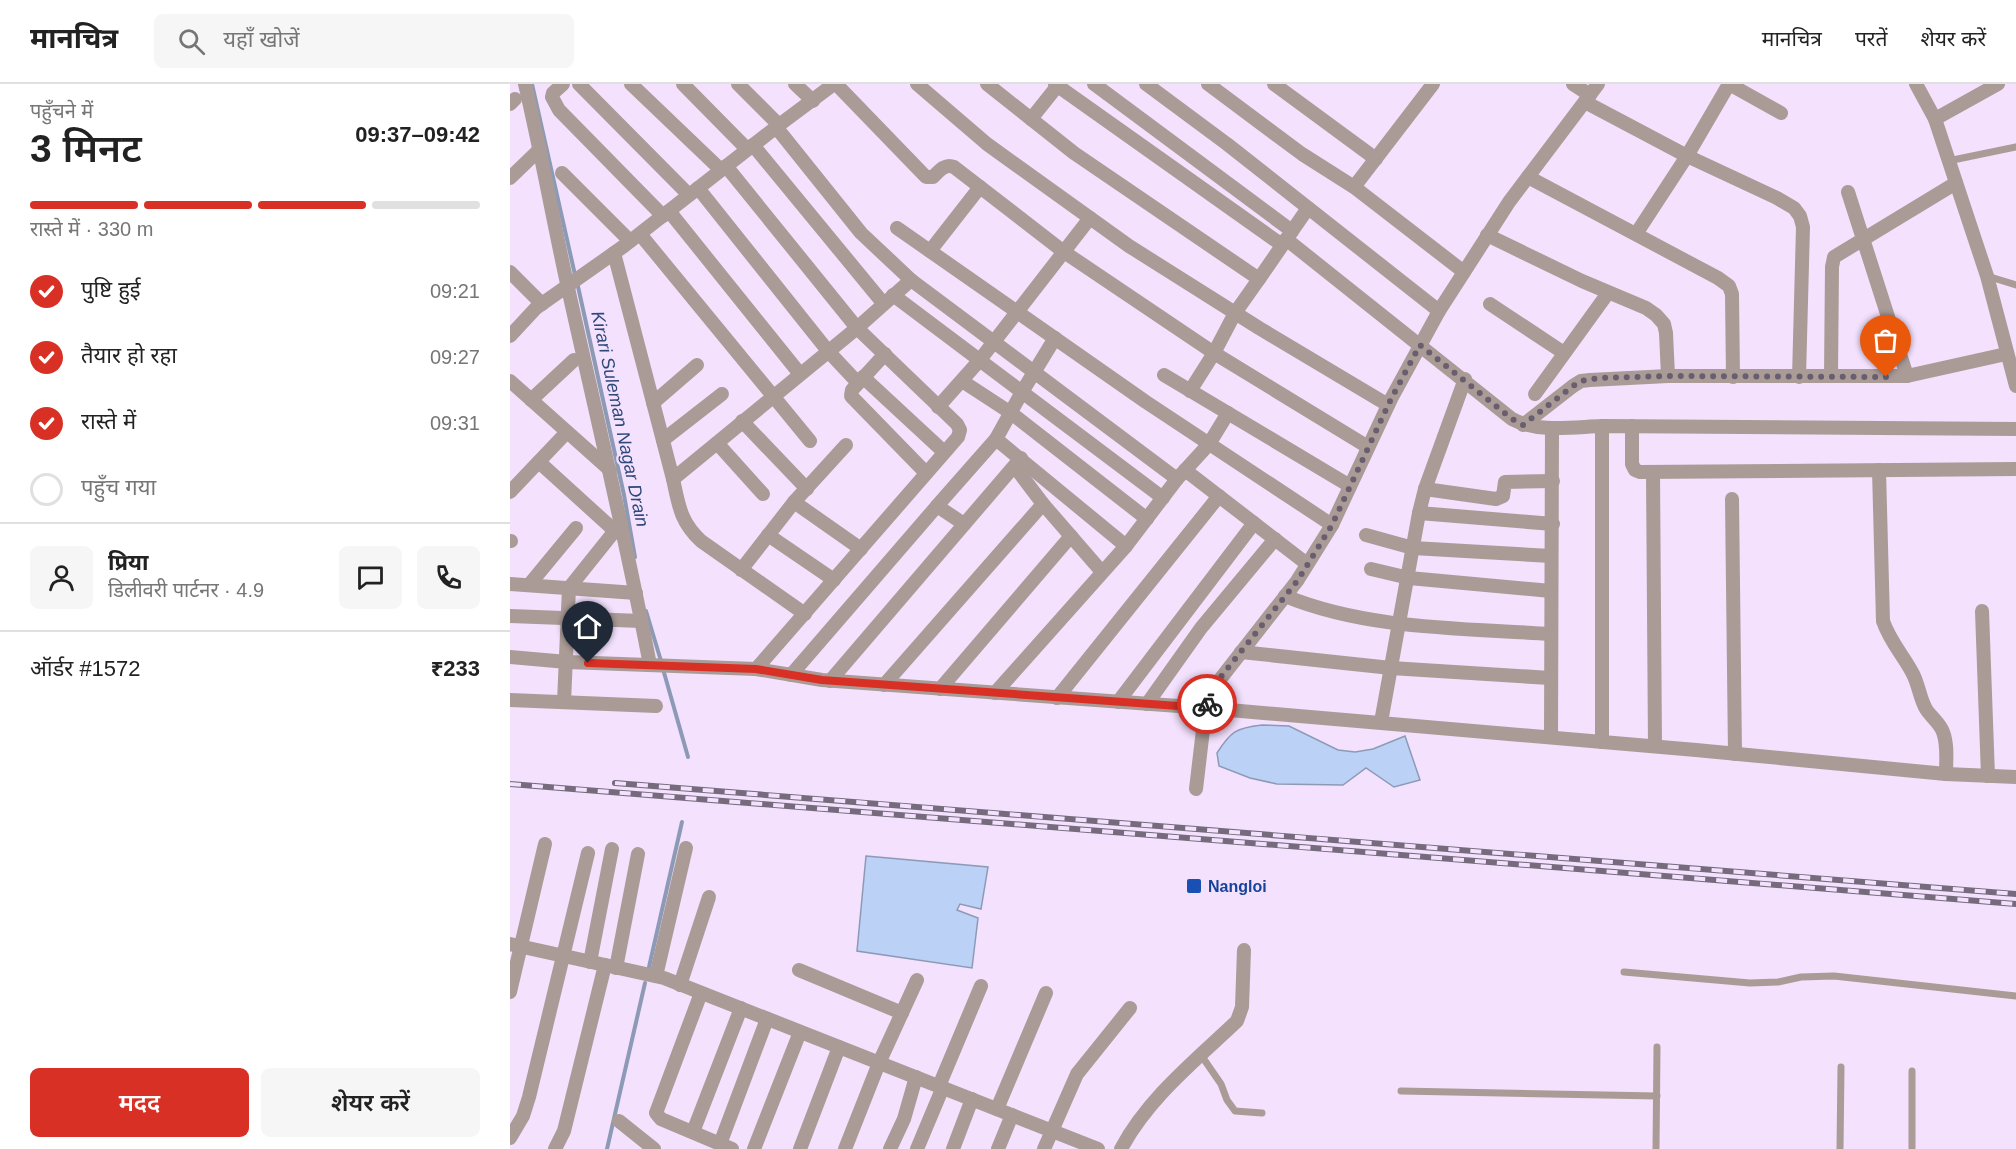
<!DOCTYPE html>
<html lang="hi">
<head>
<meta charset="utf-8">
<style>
	body { margin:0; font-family:Helvetica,"Noto Sans Devanagari",sans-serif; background:#f6f6f6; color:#222; height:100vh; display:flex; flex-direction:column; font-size:22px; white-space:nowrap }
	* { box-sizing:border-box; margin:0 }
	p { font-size:20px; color:#767676 }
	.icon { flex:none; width:33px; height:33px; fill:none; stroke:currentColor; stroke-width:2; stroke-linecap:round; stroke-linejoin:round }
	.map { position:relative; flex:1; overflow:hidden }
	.side { display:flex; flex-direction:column; background:#fff; width:510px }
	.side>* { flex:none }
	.pin { position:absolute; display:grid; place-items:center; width:51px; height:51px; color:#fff; margin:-62px -26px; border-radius:50% 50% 50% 0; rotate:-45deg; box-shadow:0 0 6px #0007 }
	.pin .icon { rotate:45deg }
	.courier { position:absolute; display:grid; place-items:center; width:60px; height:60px; margin:-30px; border:4px solid #d93025; border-radius:50%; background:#fff; color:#222; box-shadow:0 2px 8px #0007 }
	.headline em { font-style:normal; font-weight:600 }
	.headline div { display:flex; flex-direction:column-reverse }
	.headline { display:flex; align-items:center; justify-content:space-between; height:102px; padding:0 30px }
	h1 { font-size:39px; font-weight:600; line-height:45px }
	.bar { display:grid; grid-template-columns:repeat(4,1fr); gap:9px 6px; align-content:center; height:72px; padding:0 30px }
	.bar i { height:8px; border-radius:4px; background:#e0e0e0 }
	.bar .current { background:#d93025 }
	.bar p { grid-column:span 4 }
	.line { display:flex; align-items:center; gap:15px; padding:0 30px; border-top:2px solid #e0e0e0 }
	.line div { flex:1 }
	.round { display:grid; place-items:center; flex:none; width:63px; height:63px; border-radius:9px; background:#f6f6f6 }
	ol { padding:0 30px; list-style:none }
	li { display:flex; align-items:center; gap:18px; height:66px }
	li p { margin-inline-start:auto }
	li .icon { padding:6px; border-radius:50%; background:#d93025; color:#fff; stroke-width:4 }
	li:last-child { color:#767676 }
	li i { width:33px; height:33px; border:3px solid #e0e0e0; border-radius:50% }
	.button { display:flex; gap:12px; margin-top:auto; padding:12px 30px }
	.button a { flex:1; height:69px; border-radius:9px; background:#d93025; color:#fff; font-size:24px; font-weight:600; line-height:69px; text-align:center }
	.button a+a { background:#f6f6f6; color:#222 }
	header { display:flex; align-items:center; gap:36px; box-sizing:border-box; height:84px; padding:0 30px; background:#fff; border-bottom:2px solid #e0e0e0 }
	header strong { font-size:28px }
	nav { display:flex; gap:33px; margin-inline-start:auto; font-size:21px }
	.search { width:420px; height:54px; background:#f6f6f6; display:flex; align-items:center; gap:15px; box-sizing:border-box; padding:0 21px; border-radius:9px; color:#767676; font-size:22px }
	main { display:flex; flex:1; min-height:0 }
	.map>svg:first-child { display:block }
</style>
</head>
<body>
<header>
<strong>मानचित्र</strong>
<div class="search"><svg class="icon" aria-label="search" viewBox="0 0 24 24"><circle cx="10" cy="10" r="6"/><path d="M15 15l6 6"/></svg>यहाँ खोजें</div>
<nav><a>मानचित्र</a><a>परतें</a><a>शेयर करें</a></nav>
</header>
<main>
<section class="side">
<div class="headline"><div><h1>3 मिनट</h1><p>पहुँचने में</p></div><em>09:37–09:42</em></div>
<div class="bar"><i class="current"></i><i class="current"></i><i class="current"></i><i></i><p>रास्ते में · 330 m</p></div>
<ol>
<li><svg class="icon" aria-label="check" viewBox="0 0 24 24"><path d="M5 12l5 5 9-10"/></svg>पुष्टि हुई<p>09:21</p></li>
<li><svg class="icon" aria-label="check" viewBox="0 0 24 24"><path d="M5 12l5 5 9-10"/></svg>तैयार हो रहा<p>09:27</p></li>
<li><svg class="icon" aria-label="check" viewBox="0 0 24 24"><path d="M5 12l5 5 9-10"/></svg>रास्ते में<p>09:31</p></li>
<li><i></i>पहुँच गया</li>
</ol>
<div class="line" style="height:108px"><a class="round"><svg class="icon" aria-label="person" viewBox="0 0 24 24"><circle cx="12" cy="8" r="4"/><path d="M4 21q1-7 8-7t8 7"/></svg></a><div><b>प्रिया</b><p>डिलीवरी पार्टनर · 4.9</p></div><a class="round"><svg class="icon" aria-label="chat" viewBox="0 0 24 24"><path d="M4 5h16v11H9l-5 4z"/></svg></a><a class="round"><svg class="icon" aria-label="phone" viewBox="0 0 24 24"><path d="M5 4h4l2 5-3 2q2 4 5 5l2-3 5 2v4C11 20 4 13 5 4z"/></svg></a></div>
<div class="line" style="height:78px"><div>ऑर्डर #1572</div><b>₹233</b></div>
<div class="button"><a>मदद</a><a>शेयर करें</a></div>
</section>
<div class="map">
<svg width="1506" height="1065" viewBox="0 0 1506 1065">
	<rect width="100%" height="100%" fill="#f3e1fe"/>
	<g fill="#bcd1f6" stroke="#8d9ab6" stroke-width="1.5">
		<path d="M752 641 779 642 828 666 845 668 863 665 895 652 910 696 884 703 856 684 833 701 767 700 740 694 709 682 707 669C721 647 726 644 752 641Z"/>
		<path d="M356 772 478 783 471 825 450 820 447 826 468 834 462 884 347 867Z"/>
	</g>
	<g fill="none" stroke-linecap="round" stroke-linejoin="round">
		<g stroke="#8d9ab6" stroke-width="4">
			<path d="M22 0 65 191"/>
			<path d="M67 198 114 411 125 473"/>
			<path d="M136 527 151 577"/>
			<path d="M153 585 178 673"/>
			<path d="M139 883 172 738"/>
			<path d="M97 1065 135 899"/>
		</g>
		<g stroke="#aa9b96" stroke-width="7">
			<path d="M1438 77 1506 63"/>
			<path d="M1477 192 1506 201"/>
			<path d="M1114 888 1240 899 1268 898 1291 893 1324 892 1506 912"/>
			<path d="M691 971 711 1000 717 1016 725 1027 752 1029"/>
			<path d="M1402 987V1065"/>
			<path d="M891 1007 1147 1012"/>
			<path d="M1146 1065 1147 963"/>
			<path d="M1330 1065 1331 983"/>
		</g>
		<g stroke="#aa9b96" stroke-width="14">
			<path d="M15 0C31 68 43 136 58 204 86 330 116 455 140 581"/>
			<path d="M53 0 43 9 42 13 49 26 153 132"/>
			<path d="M69 0 179 111"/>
			<path d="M121 0 211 86"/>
			<path d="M173 0 237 65"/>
			<path d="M228 0 269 41"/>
			<path d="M285 0 303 17"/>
			<path d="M326 0 416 93H423C429 87 435 79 444 83L554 168 704 269 858 363"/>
			<path d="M407 0 477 60 619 162 749 244 878 321"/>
			<path d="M477 0 564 69 749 195 725 229 704 269 680 307"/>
			<path d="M545 0 772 161"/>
			<path d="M584 0 782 147"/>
			<path d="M636 0 717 60 929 227"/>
			<path d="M698 0 792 70 844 103 954 188"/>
			<path d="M764 0 866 75"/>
			<path d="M1063 0 1080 11"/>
			<path d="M1219 0 1271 29"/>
			<path d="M1406 0 1425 35 1477 192 1506 302"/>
			<path d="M1075 18 1177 72 1267 114 1284 124 1290 132 1293 143 1289 293"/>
			<path d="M0 20 5 15"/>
			<path d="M521 35 549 0"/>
			<path d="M1425 35 1488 0"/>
			<path d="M266 43 351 149 401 196 667 395"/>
			<path d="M243 61 373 219"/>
			<path d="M216 82 347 244 447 340 450 346 448 353 246 585"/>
			<path d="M52 89 120 157"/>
			<path d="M1018 93 1208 194 1219 202 1222 210 1223 293"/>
			<path d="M0 94 30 65"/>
			<path d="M844 103 923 0"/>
			<path d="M188 104 318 267 348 299"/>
			<path d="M1338 108 1397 292"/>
			<path d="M159 127 290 290"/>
			<path d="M387 144 636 318 822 441"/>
			<path d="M130 150 300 357"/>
			<path d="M1126 150 1177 72 1219 0"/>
			<path d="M977 151 1072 197 1136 224 1146 231 1154 240 1156 249 1158 292"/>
			<path d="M776 155 1002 335C1028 349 1063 343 1092 342L1506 345"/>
			<path d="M420 167 470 103"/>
			<path d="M104 169 163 395C169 422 170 437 191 457L295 530"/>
			<path d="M0 188 32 220"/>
			<path d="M749 195 798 124"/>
			<path d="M383 211 653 414"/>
			<path d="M980 220 1054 269"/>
			<path d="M0 252 26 224 114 162 269 41 324 0"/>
			<path d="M545 254 512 308 486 355 616 462"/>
			<path d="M375 270 342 306 341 312 416 389"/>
			<path d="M654 291 840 402"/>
			<path d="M1321 292 1322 183 1324 173 1446 99"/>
			<path d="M353 293 434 368"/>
			<path d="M0 297 100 386"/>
			<path d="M452 297 501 329 637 435"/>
			<path d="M1025 310 1098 209"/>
			<path d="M21 316 64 276"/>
			<path d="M143 319 187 281"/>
			<path d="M428 323 469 277 580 134"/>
			<path d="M232 337 297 405"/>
			<path d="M1013 341 1063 302 1071 297 1080 296 1158 292H1397L1496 270"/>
			<path d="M1092 342V658"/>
			<path d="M1122 342V380L1125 386 1130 388 1506 385"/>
			<path d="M153 356 212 310"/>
			<path d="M207 359 253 410"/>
			<path d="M29 378 105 447"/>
			<path d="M505 383 533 420 592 488"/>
			<path d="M675 386 797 480"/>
			<path d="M1369 386 1373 537C1380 558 1394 572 1403 590 1409 602 1410 615 1416 625 1421 633 1430 639 1433 648 1438 661 1436 677 1436 690"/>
			<path d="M1143 389 1145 662"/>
			<path d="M163 395 347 244 401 196"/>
			<path d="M915 405 986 415 993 412 995 398 1043 397"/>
			<path d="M0 408 57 348"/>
			<path d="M1222 415 1225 670"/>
			<path d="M284 418 351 465"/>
			<path d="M909 429 1043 440"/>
			<path d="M454 440 427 422 486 355"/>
			<path d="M258 451 324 496"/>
			<path d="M856 451 903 464 1041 472"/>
			<path d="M0 457H1"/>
			<path d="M861 485 899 494 1041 507"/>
			<path d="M231 486 284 418 336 361"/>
			<path d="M0 500 126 509"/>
			<path d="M19 501 66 444"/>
			<path d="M775 512C858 546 953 544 1041 550"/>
			<path d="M1472 527 1478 692"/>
			<path d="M0 532 131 537"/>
			<path d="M731 568 881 584 1040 594"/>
			<path d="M0 573 57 578 246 585 312 596 696 624 1186 666 1436 690 1506 693"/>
			<path d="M281 591 427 422"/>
			<path d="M320 597 511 374"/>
			<path d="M374 601 533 420"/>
			<path d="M430 605 561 452"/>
			<path d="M485 609 616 462 667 395 699 360 718 329"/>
			<path d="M547 614 709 412"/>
			<path d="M0 616 146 622"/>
			<path d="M54 618 59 504 111 439"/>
			<path d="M608 618 744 439"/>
			<path d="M637 620 691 544 765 455"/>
			<path d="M871 638 909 429 915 405 955 295"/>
			<path d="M1041 653 1042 344"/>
			<path d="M686 705 697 612 787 497 822 441 881 315 929 227 999 118 1088 0"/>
			<path d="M0 860 154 894 588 1065"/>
			<path d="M80 878 102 765"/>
			<path d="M106 884 128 770"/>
			<path d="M289 886 392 929"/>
			<path d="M146 892 176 764"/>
			<path d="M170 901 199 813"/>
			<path d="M0 908 35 760"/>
			<path d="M191 909 146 1029 151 1035 222 1065"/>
			<path d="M429 1002 471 902"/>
			<path d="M487 1025 536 909"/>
			<path d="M109 1037 144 1065"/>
			<path d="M183 1048 231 924"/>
			<path d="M0 1054 13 1032 19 1013 78 769"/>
			<path d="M210 1060 257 935"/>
			<path d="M45 1065 54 1047 95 881"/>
			<path d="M244 1065 290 948"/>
			<path d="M290 1065 329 963"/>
			<path d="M335 1065 369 979 407 896"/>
			<path d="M380 1065 394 1035 406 993"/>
			<path d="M407 1065 433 1003"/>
			<path d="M443 1065 462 1015"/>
			<path d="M488 1065 502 1031"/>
			<path d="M534 1065 567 990 620 924"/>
			<path d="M611 1065C638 1014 686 976 727 937L732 923 734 866"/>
		</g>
		<defs>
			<g id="rail">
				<path d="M105 699 1506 810"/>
				<path d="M0 700 1506 820"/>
			</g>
		</defs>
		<use href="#rail" stroke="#766b7d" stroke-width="6"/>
		<use href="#rail" stroke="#f3e1fe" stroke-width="4" stroke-dasharray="11" stroke-linecap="butt"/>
	</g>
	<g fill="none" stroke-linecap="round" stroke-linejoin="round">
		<path stroke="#695e6f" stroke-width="6" stroke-dasharray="0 10.8" d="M697 620 698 612 702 604 788 496 822 441 881 315 910 261 1002 335 1013 341 1063 302 1071 297 1089 294 1158 292 1376 293"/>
		<path stroke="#d93025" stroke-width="8" d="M78 579 246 585 312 596 696 624 697 620"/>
	</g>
	<rect fill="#1a4fb4" stroke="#f3e1fe" stroke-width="2" x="676" y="794" width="16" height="16" rx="3"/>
	<g text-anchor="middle" stroke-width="4.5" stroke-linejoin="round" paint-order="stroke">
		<g font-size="16" font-weight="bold" fill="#164399" stroke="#f3e1fe" text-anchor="start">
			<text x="698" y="808">Nangloi</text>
		</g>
		<g font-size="18" font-style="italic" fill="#2e4878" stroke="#f3e1fe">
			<text transform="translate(110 335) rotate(78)" y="6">Kirari Suleman Nagar Drain</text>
		</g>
	</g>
</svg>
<div class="pin" style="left:1376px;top:293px;background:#ea580c"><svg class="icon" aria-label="bag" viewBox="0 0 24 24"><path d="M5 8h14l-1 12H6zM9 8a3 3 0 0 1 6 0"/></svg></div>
<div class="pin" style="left:78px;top:579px;background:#1f2937"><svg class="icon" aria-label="home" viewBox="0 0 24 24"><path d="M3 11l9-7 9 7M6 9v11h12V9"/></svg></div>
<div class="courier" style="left:697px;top:620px"><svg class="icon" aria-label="bike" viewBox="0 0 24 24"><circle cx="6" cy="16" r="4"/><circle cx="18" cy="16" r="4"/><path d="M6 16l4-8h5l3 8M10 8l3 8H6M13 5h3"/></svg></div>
</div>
</main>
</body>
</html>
